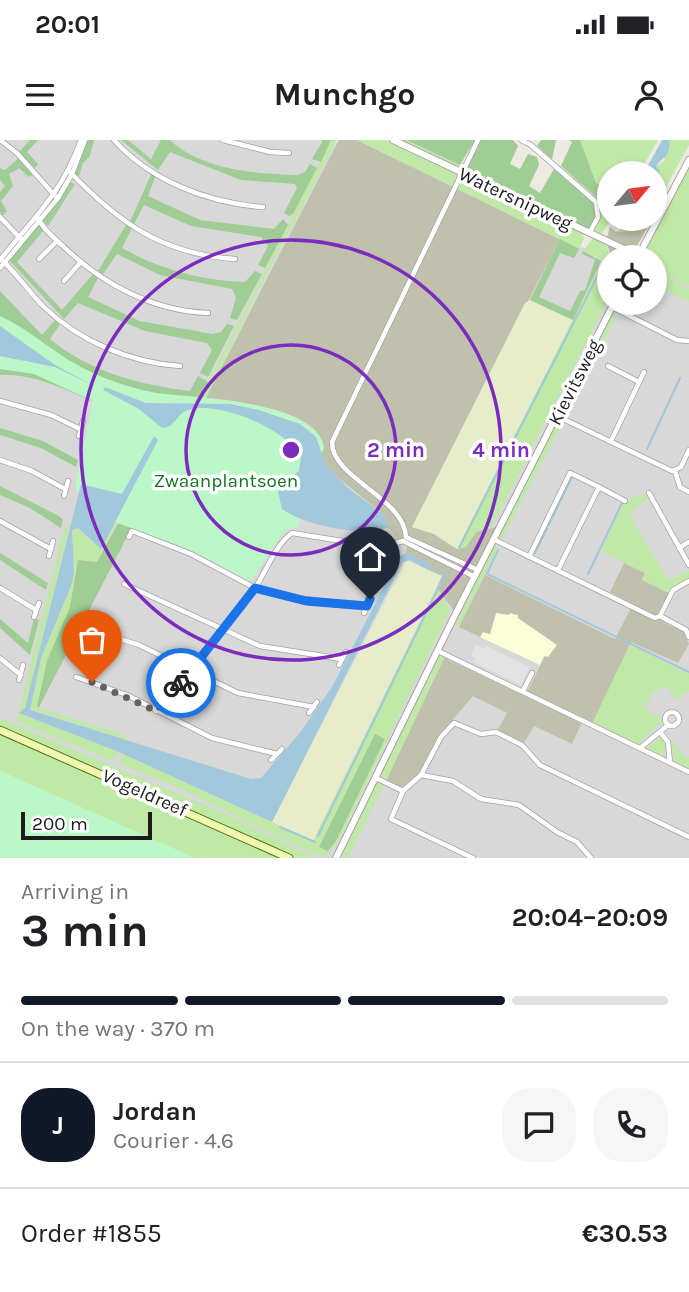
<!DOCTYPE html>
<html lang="en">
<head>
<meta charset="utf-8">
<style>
	body { margin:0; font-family:Karla,sans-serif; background:#f6f6f6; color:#202124; height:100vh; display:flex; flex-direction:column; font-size:26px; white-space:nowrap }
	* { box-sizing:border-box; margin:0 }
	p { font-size:23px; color:#757577 }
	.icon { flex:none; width:38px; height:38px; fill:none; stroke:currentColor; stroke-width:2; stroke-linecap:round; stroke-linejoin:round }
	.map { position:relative; height:718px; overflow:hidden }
	.drawer { display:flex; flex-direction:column; background:#fff; flex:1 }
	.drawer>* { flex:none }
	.needle { width:46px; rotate:61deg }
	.controls { position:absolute; left:597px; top:21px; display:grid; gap:14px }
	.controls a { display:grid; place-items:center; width:70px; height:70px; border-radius:50%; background:#fff; box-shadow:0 4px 10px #0003; font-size:35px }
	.scale { position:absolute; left:21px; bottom:18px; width:131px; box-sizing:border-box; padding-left:7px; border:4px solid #1b1b1b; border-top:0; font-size:19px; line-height:24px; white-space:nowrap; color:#1b1b1b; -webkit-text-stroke:5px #fff; paint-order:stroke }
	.pin { position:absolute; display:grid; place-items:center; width:60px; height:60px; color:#fff; margin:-72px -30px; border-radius:50% 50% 50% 0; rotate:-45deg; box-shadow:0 0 7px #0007 }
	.pin .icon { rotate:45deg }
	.courier { position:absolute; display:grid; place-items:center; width:70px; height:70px; margin:-35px; border:5px solid #1a73e8; border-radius:50%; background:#fff; color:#222; box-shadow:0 2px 9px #0007 }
	.overview em { font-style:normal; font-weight:700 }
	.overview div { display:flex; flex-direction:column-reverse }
	.overview { display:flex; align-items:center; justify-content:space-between; height:119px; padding:0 21px }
	h1 { font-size:46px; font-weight:700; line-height:52px }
	.bar { display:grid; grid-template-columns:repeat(4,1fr); gap:10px 7px; align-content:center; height:84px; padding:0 21px }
	.bar i { height:9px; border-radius:5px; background:#e0e0e0 }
	.bar .current { background:#111827 }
	.bar p { grid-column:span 4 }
	.line { display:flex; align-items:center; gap:18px; padding:0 21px; border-top:2px solid #e0e0e0 }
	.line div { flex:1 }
	.round { display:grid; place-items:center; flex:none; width:74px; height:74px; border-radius:28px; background:#f6f6f6 }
	.status { display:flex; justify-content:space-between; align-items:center; height:49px; padding:0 35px; background:#fff; direction:ltr }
	.status svg { height:19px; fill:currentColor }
	header { display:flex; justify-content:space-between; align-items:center; height:91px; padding:0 21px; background:#fff; font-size:32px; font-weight:700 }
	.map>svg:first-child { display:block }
</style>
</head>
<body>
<div class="status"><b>20:01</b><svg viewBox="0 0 49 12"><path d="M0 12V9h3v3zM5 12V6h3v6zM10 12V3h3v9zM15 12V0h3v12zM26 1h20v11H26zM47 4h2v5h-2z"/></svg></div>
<header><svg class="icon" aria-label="menu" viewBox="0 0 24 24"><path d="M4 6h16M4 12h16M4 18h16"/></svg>Munchgo<svg class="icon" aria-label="person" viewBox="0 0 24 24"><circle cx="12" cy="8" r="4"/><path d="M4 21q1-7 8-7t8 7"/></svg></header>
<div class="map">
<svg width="689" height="718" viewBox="0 0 689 718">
	<rect width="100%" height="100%" fill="#edeae1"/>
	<path fill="#d9d8d8" d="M0 0H332L533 89 609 117V163H654V117H644L689 37V718H0Z"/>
	<path fill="#fbffd8" d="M496 472 519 475 518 478 558 505 547 518 544 516 540 525 480 497 483 492 490 494Z"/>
	<g fill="#bfc1ac">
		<path d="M339 0H357L560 99 412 387 434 394 457 409 466 407 476 392 496 387 455 472 437 448 442 436 428 430 432 425 406 413 407 405 455 429 459 421 408 402 401 404 393 392 386 387 384 375 341 340 326 325 320 313 203 262Z"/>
		<path d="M646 79H652L631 117H611L606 101 610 87 616 92 642 84Z"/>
		<path d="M624 423 645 433 642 440 669 453 660 473 663 482 684 492 689 504 678 523 631 502 593 582 584 578 572 604 534 586 524 603 497 591 507 573 473 556 437 598 420 632 401 648 386 641 444 518 525 556 545 516 548 517 557 505 518 478V475L510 473 509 475 496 473 490 494 483 492 480 497 459 487 485 435 615 499 633 464 610 452Z"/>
	</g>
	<g fill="#e7eccb">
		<path d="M530 160 573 180 457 409 434 394 412 387 525 163Z"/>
		<path d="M406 420 442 436 313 701 272 682Z"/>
	</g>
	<g fill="#c0e8a6" fill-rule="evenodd">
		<path d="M331 0H337L203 257 259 155 206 258 191 276 83 235 200 258Z"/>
		<path d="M357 0H384L582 91 584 99 579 109Z"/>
		<path d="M398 0H406L460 25 465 21 459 29Z"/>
		<path d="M580 0H658L639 33H609V50L596 43Z"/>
		<path d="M670 0H689V5L655 67V27L664 21Z"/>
		<path d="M689 24V146L659 132 654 117H645L642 114Z"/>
		<path d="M598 59 609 62 606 79 610 81 601 94 595 93 594 88 600 75Z"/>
		<path d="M627 79H646L632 91 619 92Z"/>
		<path d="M594 97 606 101C613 123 601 135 609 158L492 386 476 392 466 407 457 409 597 132 600 133 605 121 583 111Z"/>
		<path d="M654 128 659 133 689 149V162L655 145Z"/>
		<path d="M612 172 617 175 566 276 560 273Z"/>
		<path d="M557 279 563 282 501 401 496 399Z"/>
		<path d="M164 299 96 422 78 420 70 467 47 521 37 567 128 596 127 600 30 569 41 518 71 446 74 433 72 389 77 388 101 409 126 359 81 344 76 337 85 339Z"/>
		<path d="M644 353 648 359 635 368 631 378 667 438 671 440 689 430V439L674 447 669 453 642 440 645 433 601 411 624 362Z"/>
		<path d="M70 382 25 569 19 572 63 392Z"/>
		<path d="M493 405 498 407 459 487 456 485Z"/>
		<path d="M437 448 450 470 340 698 327 716 316 715 183 650 118 623 123 614 313 701ZM375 594 328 710 319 707V706Z"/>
		<path d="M630 505 689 534V550L677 560 666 546 649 554 652 558 644 565 654 576 658 574 664 586 660 583 640 601V605L593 582Z"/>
		<path d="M438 515 444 518 386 641 380 635Z"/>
		<path d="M19 573 26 576 119 612 112 621 16 581Z"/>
		<path d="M0 578 226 674 316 718H295L0 586Z"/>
		<path d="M0 593 284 718H186L0 638Z"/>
		<path d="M658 596 665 602V616L647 609V605L649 607 660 598Z"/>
		<path d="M670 599 686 618 689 616V629L673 622 675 619Z"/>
		<path d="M379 642 384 644 348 718H342L376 643Z"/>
	</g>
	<g fill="#a0cc95">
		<path d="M30 0H38L27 12 38 24 35 28 19 12Z"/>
		<path d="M88 0H94L90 16 83 23 78 39 74 33Z"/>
		<path d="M121 0H128L151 19 161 0H170C201 30 257 34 298 35L305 32 310 24 317 28 293 74 289 76 284 73 297 48 295 44 241 40 170 12 158 30Z"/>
		<path d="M323 0H331L321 22 312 19Z"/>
		<path d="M406 0H475L460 25Z"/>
		<path d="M480 0H513L518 6 510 24 520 29 528 14 537 17 539 25 529 46 540 53 554 29 595 62C596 72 597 84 587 89L465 31Z"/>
		<path d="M541 0H556L552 19 537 6Z"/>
		<path d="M569 0H580L596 43 609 50V62L598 59 561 26 572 2Z"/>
		<path d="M19 18 34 34 29 37 19 28 9 34 13 46 1 61 7 71 3 75 0 72V52L5 46 0 40V28L5 30Z"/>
		<path d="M152 32 156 35 148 56 200 80 274 89 283 79 288 85 265 128 258 125 268 106 261 97 191 86 144 65 134 84 130 82Z"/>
		<path d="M69 42 75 44 48 86 43 81Z"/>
		<path d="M39 85 44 90 17 122 62 170 93 134 98 138 88 157 140 181 212 194 221 192 227 184 234 186 208 237 200 233 212 210 207 203 145 191 78 163 64 179 9 120Z"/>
		<path d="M126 85 132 88 122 108C159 129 202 141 245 142L255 131 262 134 237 180 230 178 236 158 232 149 160 135 117 114 103 134 98 131Z"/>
		<path d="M560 99 579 109 574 118 560 113 539 157 570 171 580 151 585 150 595 120 582 114 583 111 601 121 573 180 530 160Z"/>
		<path d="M0 151 42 195 56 179 61 183 50 199C90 232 140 245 190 251L198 236 208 242 200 258 169 259 109 244 0 180Z"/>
		<path d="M0 224 11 225 94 253 92 261C64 249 31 233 0 235Z"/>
		<path d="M0 288 43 301 78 320 76 327 41 308 0 295Z"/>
		<path d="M164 299 174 306 39 567H37L47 521 70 467 78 420 97 422Z"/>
		<path d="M0 346 59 376 63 380 61 388 30 368 0 355Z"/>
		<path d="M0 413 48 443 46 450 0 420Z"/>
		<path d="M34 478 39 480 30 515 0 488V479L28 503Z"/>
		<path d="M375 594 385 599 336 701 328 711 319 707Z"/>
	</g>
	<g fill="#bcf8c7">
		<path d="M0 176C22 186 39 200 58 213 86 233 123 247 157 253 195 258 316 260 324 307L297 388 289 389 283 393 251 441 184 407 109 380 75 348 93 261 34 234 0 229Z"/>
		<path d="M0 631 3 632 195 718H0Z"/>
	</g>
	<path fill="#e3e3e3" d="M476 505 485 509 486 506 530 527 521 545 473 522 475 518 471 516Z"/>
	<g fill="#a1c8db">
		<path d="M662 0H670C668 23 663 14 656 27L660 31 655 39 654 33H644Z"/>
		<path d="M0 186 55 225 94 246 55 227 0 216Z"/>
		<path d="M105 247 146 263 230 264 259 270 300 284 316 297 326 325 348 348 384 375 388 387C364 398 304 385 282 369L278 352 284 342 299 331 301 317C287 289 218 260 188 270 177 273 175 288 162 288L139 269 103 250Z"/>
		<path d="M154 296 158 300 101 409 78 388 72 390 74 433 71 446 41 518 30 570 251 639 261 638 299 594 332 547 400 416 406 413 432 425 428 430 410 420 402 423 272 682 119 612 19 573 25 568 81 344 122 354Z"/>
	</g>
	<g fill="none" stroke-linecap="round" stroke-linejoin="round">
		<g stroke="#a1c8db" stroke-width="2">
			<path d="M647 309 680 238"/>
			<path d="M459 408 600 131"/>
			<path d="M498 410 487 434 689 532"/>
			<path d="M535 413 572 337"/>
			<path d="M435 429 443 434"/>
			<path d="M588 434 622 363"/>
			<path d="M280 687 315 702"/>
			<path d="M318 696 446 432"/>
		</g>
		<defs>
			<g id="minor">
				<path d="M0 0 17 13 56 57"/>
				<path d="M114 0C151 41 208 63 263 67"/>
				<path d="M223 0 270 12 289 13"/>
				<path d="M521 0 531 5 596 62 598 77 590 92"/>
				<path d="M69 31C118 82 161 114 235 119"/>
				<path d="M0 77 21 99"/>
				<path d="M38 78C43 89 54 98 63 106 102 144 153 171 208 173"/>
				<path d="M1 119C16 133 29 152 44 167 79 201 131 223 180 226"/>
				<path d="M39 119 57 101"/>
				<path d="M0 120C34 77 61 55 81 0"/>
				<path d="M0 128 58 58 72 34 85 0"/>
				<path d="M64 141 80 123"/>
				<path d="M612 167 677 200 689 201"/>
				<path d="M608 226 639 242"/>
				<path d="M0 261 51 275 80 289"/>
				<path d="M557 276 672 331 681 327 689 310"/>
				<path d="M79 296 83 281"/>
				<path d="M611 301 644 232"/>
				<path d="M0 320 32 331 65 349"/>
				<path d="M675 331 680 347 689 352"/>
				<path d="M649 353 689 425"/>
				<path d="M64 356 68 341"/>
				<path d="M0 381 51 409"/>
				<path d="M129 397 132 391 191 414 255 448 281 456 367 466"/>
				<path d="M406 397C404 357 332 339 332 302L478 0"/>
				<path d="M406 397 478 430"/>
				<path d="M493 399 655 478 660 476 686 490 689 497"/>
				<path d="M403 401 475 437"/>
				<path d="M679 408 689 402"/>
				<path d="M49 416 53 401"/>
				<path d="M529 417 570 333 599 347"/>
				<path d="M558 430 599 347 625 361"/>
				<path d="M124 444 260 506 342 519"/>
				<path d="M0 448 36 470"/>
				<path d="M364 473 370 459"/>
				<path d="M660 476 673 450 689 441"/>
				<path d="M34 477 39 463"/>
				<path d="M101 493 139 505 238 553 314 567"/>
				<path d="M438 511 689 632"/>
				<path d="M0 518 21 535"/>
				<path d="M339 525 346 512"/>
				<path d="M76 537 127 555 212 598 277 614"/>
				<path d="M19 540 23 525"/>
				<path d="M523 551 532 533"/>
				<path d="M156 571C190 532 223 493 253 451 266 433 274 406 292 393L380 407 403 401"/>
				<circle cx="672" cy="579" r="7"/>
				<path d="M309 573 317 562"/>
				<path d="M660 592 668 602 670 623"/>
				<path d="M640 608 668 585"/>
				<path d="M271 620 282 609"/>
				<path d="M421 635 441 597 454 583 481 594 496 592 522 605 540 625 689 697"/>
				<path d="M376 638 403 651 391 679 473 718"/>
				<path d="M403 651 421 635 453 641 481 659 519 665 557 692 577 702 591 718"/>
			</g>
			<g id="tertiary">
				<path d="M393 0 639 116"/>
				<path d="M638 117 689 20"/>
				<path d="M336 718 455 475 614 163"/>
			</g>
			<path id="secondary" d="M0 590 289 718"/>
		</defs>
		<use href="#minor" stroke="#a2a2a2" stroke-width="6"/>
		<use href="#tertiary" stroke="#a2a2a2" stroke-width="8"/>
		<use href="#secondary" stroke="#5a6f05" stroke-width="9"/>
		<use href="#minor" stroke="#fff" stroke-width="4.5"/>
		<use href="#tertiary" stroke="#fff" stroke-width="6"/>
		<use href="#secondary" stroke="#eef8b3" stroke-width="7"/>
	</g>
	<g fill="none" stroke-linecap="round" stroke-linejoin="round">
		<path stroke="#646360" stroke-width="7" stroke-dasharray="0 12.6" d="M92 542 156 571 181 543"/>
		<path stroke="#1a73e8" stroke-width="9" d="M181 543 255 448 306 461 367 466 370 459"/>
	</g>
	<g fill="none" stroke="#7b2cbf" stroke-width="3.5">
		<circle cx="291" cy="310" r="105"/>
		<circle cx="291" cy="310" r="210"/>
	</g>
	<g text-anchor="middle" stroke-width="7" stroke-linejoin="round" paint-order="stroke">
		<g font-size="19" fill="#1b1b1b" stroke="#fff">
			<text transform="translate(516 58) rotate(25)" y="7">Watersnipweg</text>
			<text transform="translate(574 242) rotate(-63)" y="7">Kievitsweg</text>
			<text transform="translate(145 652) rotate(24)" y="7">Vogeldreef</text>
		</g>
		<g font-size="19" fill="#0c771f" stroke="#fff">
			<text x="226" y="347">Zwaanplantsoen</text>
		</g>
	</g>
	<circle cx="291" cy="310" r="10" fill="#7b2cbf" stroke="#fff" stroke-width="3.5"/>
	<g font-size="21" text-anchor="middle" font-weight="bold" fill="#7b2cbf" stroke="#fff" stroke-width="7" stroke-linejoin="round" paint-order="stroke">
		<text x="396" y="317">2 min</text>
		<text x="501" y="317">4 min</text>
	</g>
</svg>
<div class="controls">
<a><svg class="needle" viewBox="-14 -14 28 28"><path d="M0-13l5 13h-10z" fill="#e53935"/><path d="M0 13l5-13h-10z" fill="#757577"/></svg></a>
<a><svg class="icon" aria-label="locate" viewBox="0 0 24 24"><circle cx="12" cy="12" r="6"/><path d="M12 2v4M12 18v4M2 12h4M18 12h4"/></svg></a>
</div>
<div class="scale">200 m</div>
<div class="pin" style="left:92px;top:542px;background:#ea580c"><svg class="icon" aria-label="bag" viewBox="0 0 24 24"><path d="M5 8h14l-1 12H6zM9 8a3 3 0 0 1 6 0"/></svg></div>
<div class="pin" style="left:370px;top:459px;background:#1f2937"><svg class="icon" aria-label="home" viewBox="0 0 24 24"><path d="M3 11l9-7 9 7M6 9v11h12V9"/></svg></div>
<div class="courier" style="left:181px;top:543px"><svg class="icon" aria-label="bike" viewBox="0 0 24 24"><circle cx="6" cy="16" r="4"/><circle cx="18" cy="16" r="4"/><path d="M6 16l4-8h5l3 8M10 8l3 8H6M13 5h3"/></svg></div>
</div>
<section class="drawer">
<div class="overview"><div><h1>3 min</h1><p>Arriving in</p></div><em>20:04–20:09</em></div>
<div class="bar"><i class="current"></i><i class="current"></i><i class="current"></i><i></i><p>On the way · 370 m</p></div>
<div class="line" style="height:126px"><b class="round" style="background:#111827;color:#fff">J</b><div><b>Jordan</b><p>Courier · 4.6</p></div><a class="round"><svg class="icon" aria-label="chat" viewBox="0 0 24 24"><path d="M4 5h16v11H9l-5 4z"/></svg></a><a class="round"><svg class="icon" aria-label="phone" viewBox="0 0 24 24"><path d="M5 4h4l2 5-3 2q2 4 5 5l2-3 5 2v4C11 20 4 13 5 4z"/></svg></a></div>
<div class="line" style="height:91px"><div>Order #1855</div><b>€30.53</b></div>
</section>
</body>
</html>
